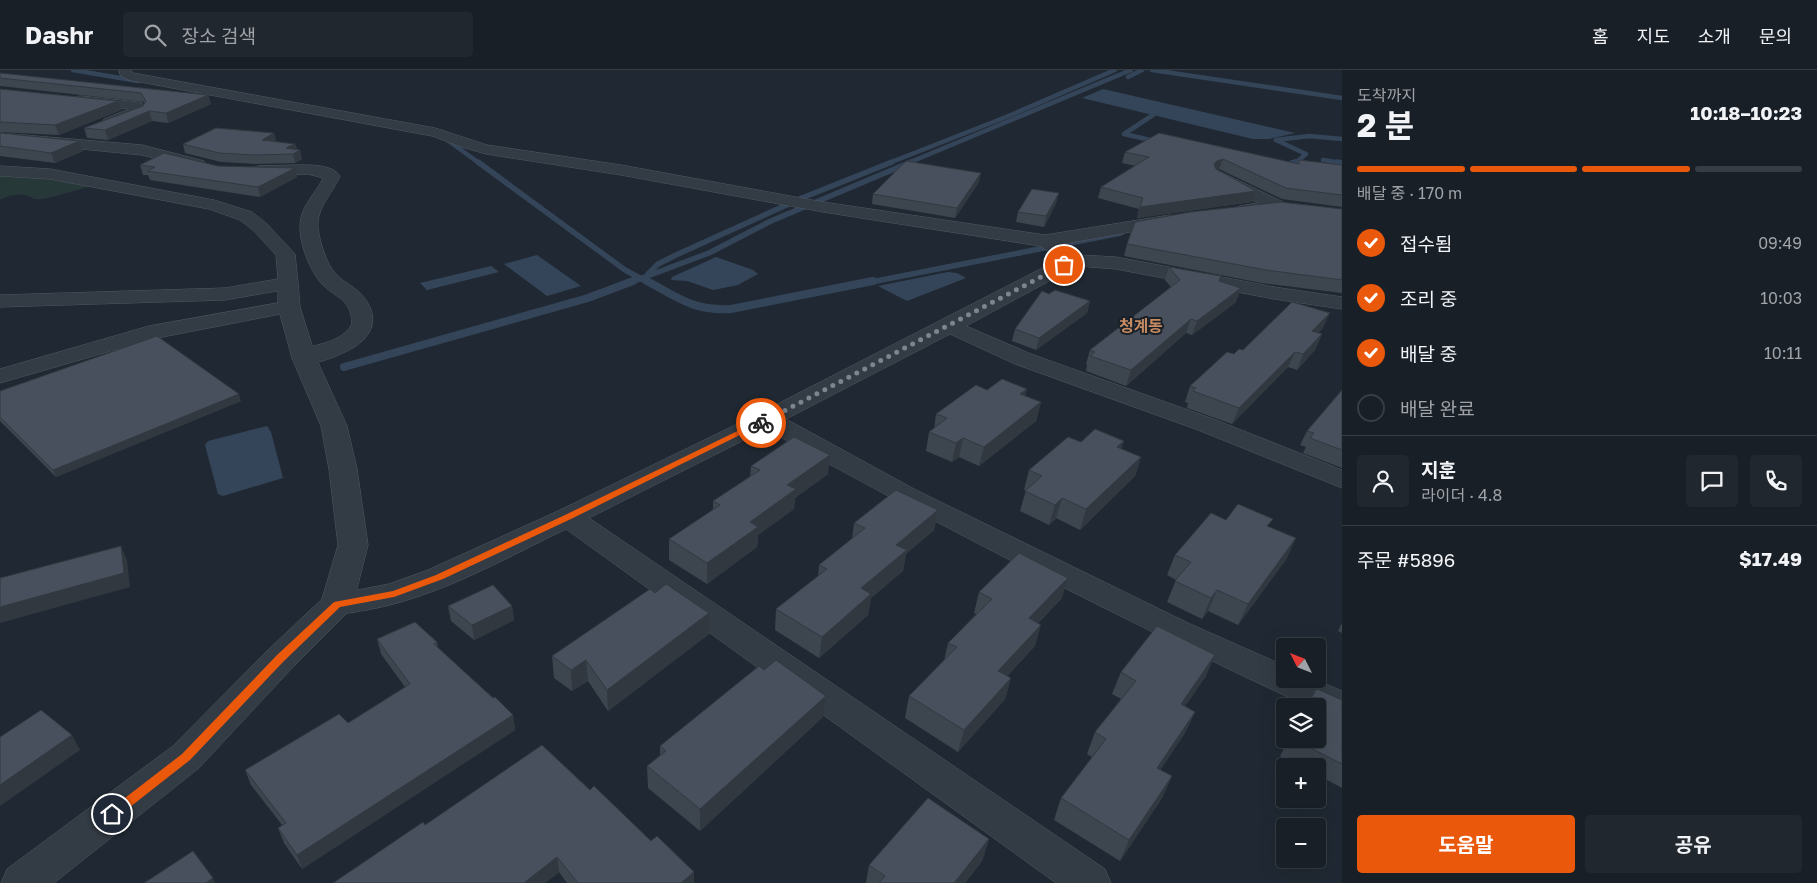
<!DOCTYPE html>
<html lang="ko">
<head>
<meta charset="utf-8">
<style>
	body { margin:0; font-family:"Golos Text","Noto Sans KR",sans-serif; background:#21272e; color:#f1f3f6; height:100vh; display:flex; flex-direction:column; font-size:19px; white-space:nowrap }
	* { box-sizing:border-box; margin:0 }
	p { font-size:16px; color:#9fa2a7 }
	.icon { flex:none; width:28px; height:28px; fill:none; stroke:currentColor; stroke-width:2; stroke-linecap:round; stroke-linejoin:round }
	.map { position:relative; flex:1; overflow:hidden }
	.sheet { display:flex; flex-direction:column; background:#181f26; width:475px }
	.sheet>* { flex:none }
	.needle { width:32px; rotate:312deg }
	.fabs { position:absolute; left:1276px; top:568px; display:grid; gap:10px }
	.fabs a { display:grid; place-items:center; width:50px; height:50px; border-radius:5px; background:#181f26; box-shadow:0 5px 20px #0002,0 0 0 1px #363d43; font-size:25px }
	.pin { position:absolute; display:grid; place-items:center; width:42px; height:42px; color:#fff; margin:-21px; border:2px solid #fff; border-radius:50%; box-shadow:0 1px 5px #0007 }
	.courier { position:absolute; display:grid; place-items:center; width:50px; height:50px; margin:-25px; border:4px solid #ea580c; border-radius:50%; background:#fff; color:#222; box-shadow:0 1px 6px #0007 }
	.head em { font-style:normal; font-weight:700 }
	.head div { display:flex; flex-direction:column-reverse }
	.head { display:flex; align-items:center; justify-content:space-between; height:85px; padding:0 15px }
	h1 { font-size:32px; font-weight:700; line-height:38px }
	.bar { display:grid; grid-template-columns:repeat(4,1fr); gap:8px 5px; align-content:center; height:60px; padding:0 15px }
	.bar i { height:6px; border-radius:4px; background:#363d43 }
	.bar .active { background:#ea580c }
	.bar p { grid-column:span 4 }
	.line { display:flex; align-items:center; gap:12px; padding:0 15px; border-top:1px solid #363d43 }
	.line div { flex:1 }
	.round { display:grid; place-items:center; flex:none; width:52px; height:52px; border-radius:5px; background:#21272e }
	ol { padding:0 15px; list-style:none }
	li { display:flex; align-items:center; gap:15px; height:55px }
	li p { margin-inline-start:auto }
	li .icon { padding:5px; border-radius:50%; background:#ea580c; color:#fff; stroke-width:4 }
	li:last-child { color:#9fa2a7 }
	li i { width:28px; height:28px; border:2px solid #363d43; border-radius:50% }
	.primary-button { display:flex; gap:10px; margin-top:auto; padding:10px 15px }
	.primary-button a { flex:1; height:58px; border-radius:5px; background:#ea580c; color:#fff; font-size:20px; font-weight:700; line-height:58px; text-align:center }
	.primary-button a+a { background:#21272e; color:#f1f3f6 }
	header { display:flex; align-items:center; gap:30px; box-sizing:border-box; height:70px; padding:0 25px; background:#181f26; border-bottom:1px solid #363d43 }
	header strong { font-size:24px }
	nav { display:flex; gap:28px; margin-inline-start:auto; font-size:18px }
	.search { width:350px; height:45px; background:#21272e; display:flex; align-items:center; gap:12px; box-sizing:border-box; padding:0 18px; border-radius:5px; color:#9fa2a7; font-size:19px }
	main { display:flex; flex:1; min-height:0 }
	.map>svg:first-child { display:block }
</style>
</head>
<body>
<header>
<strong>Dashr</strong>
<div class="search"><svg class="icon" aria-label="search" viewBox="0 0 24 24"><circle cx="10" cy="10" r="6"/><path d="M15 15l6 6"/></svg>장소 검색</div>
<nav><a>홈</a><a>지도</a><a>소개</a><a>문의</a></nav>
</header>
<main>
<div class="map">
<svg width="1342" height="813" viewBox="0 0 1342 813">
	<rect width="100%" height="100%" fill="#202933"/>
	<path fill="#263838" d="M0 105 40 106 92 116 44 129H34C25 122 10 124 0 130Z"/>
	<g fill="#354559">
		<path d="M1103 19 1295 63 1269 69H1253L1082 28Z"/>
		<path d="M537 185 581 216 547 226 504 194Z"/>
		<path d="M716 187 753 200 758 204 738 215 713 220 687 211 671 210 672 207Z"/>
		<path d="M491 196 499 202 427 220 420 213Z"/>
		<path d="M948 202 957 203 966 208 907 231 878 216Z"/>
		<path d="M267 356 271 362 283 408 223 426 218 424 205 375 208 371Z"/>
	</g>
	<g fill="none" stroke-linecap="round" stroke-linejoin="round">
		<g stroke="#354559" stroke-width="4.5">
			<path d="M73 0 138 11"/>
			<path d="M1152 0 1342 28"/>
			<path d="M1128 7 1142 0"/>
			<path d="M1153 45 1124 64 1159 72"/>
			<path d="M446 69 479 93"/>
			<path d="M1323 90 1342 93"/>
			<path d="M889 93 1006 47 1115 0"/>
			<path d="M908 93 1131 0"/>
			<path d="M1291 93 1298 91 1306 84 1276 70 1309 66 1342 69"/>
		</g>
		<g stroke="#354559" stroke-width="5.5">
			<path d="M478 92 625 200 649 213"/>
			<path d="M1337 92 1342 93"/>
			<path d="M1281 97 1295 92"/>
			<path d="M648 204 658 194 676 185 802 128 892 92"/>
			<path d="M629 213 709 183 771 151 911 92"/>
			<path d="M866 213 1121 163"/>
		</g>
		<g stroke="#354559" stroke-width="8">
			<path d="M647 211C679 228 693 241 731 239L873 211"/>
			<path d="M344 297 588 228 633 211"/>
		</g>
		<defs>
			<g id="minor">
				<path d="M119 0H131L133 3 435 58 487 75 621 95 823 132 1045 165 1170 145 1176 146 1179 150 1176 154 1062 174 1079 185 1116 187 1274 217 1342 227V239L1274 229 1116 199 1077 196 966 256 1031 284 1216 350 1342 400V418L1198 360 1015 294 950 264 786 349 916 420 1188 553 1285 596V609H1314L1342 621V651L1318 641V636H1307C1123 550 943 458 766 359L589 448 1105 799 1111 813H1056L566 459C502 490 438 527 367 540 352 542 340 546 326 542L321 534 326 526 389 514 428 500 558 441 758 344 1060 189 1040 176 823 142 621 105 486 84 462 77 432 66 129 10 121 6Z"/>
				<path d="M81 26 137 32 142 33 147 40 145 43 109 56 104 55 102 52 104 49 129 39 76 33 74 30 76 27Z"/>
				<path d="M0 63 142 75 204 91 206 94 204 97 198 99 142 85 0 71Z"/>
				<path d="M297 95C310 95 332 94 340 106 333 123 316 138 318 158 320 172 326 194 336 204 343 212 353 216 360 223 382 246 374 268 347 281 333 288 311 297 296 293L292 288C303 272 339 278 352 254 351 228 336 229 321 213 308 198 295 164 302 144 306 131 317 121 323 108L308 104 258 106 252 104 250 101 252 98 258 96Z"/>
				<path d="M0 96 50 99 214 130 252 142 266 153 295 184 298 213 295 217 288 219 225 230 0 237V225L225 218 278 209 276 185 254 161 240 150 209 139 50 109 0 106Z"/>
				<path d="M1221 102 1283 132 1286 136 1283 140C1270 143 1252 147 1239 144L1236 140 1239 136 1258 133 1215 110 1213 107 1215 104Z"/>
				<path d="M289 231 296 233 300 237 296 241 152 269 0 313V299L149 256Z"/>
			</g>
			<path id="tertiary" d="M288 207 295 209 298 213 300 237 316 288 347 356 357 399 368 475 353 534 348 542 293 597 199 698 54 813H1L7 799 173 676 269 579 322 529 338 475 329 399 321 356 292 288 278 237V213L281 209Z"/>
		</defs>
		<use href="#minor" stroke="#515862" stroke-width="1"/>
		<use href="#tertiary" stroke="#515862" stroke-width="1"/>
		<use href="#minor" fill="#333b44" fill-rule="evenodd"/>
		<use href="#tertiary" fill="#333b44" fill-rule="evenodd"/>
	</g>
	<g fill="#3d454f">
		<path d="M0 3 208 25 211 34 168 53 152 51 108 70 87 68 84 58 143 36 144 33V32L0 16Z"/>
		<path d="M0 19 118 31 121 40 59 65 0 62Z"/>
		<path d="M0 63 79 71 83 81 55 93 0 86Z"/>
		<path d="M274 63 276 72 295 74 297 79 300 80 302 89 295 93 256 94 221 92 185 83 183 74Z"/>
		<path d="M1125 82 1298 94 1299 90 1342 95V137L1282 129 1219 99 1217 100 1256 121 1252 132 1137 148 1139 139 1098 128 1101 117 1136 96 1122 93Z"/>
		<path d="M140 95 295 98 297 107 260 127 150 110 148 105H143Z"/>
		<path d="M979 112 955 148 872 134 873 124Z"/>
		<path d="M1059 123 1056 133 1044 157 1016 152 1018 142Z"/>
		<path d="M1342 139V223L1261 213 1124 186 1127 174Z"/>
		<path d="M1169 197 1219 211 1236 232 1192 265 1186 263 1126 316 1086 301 1087 295 1086 294 1090 280 1171 217 1165 210Z"/>
		<path d="M1049 224 1090 231 1087 243 1036 280 1012 271 1015 259Z"/>
		<path d="M1323 258 1318 263 1322 264 1315 280 1297 300 1288 297 1232 354 1187 338 1188 333 1185 332 1190 316 1234 284 1243 280Z"/>
		<path d="M1027 319 1025 326 1041 332 1036 351 979 396 959 387 952 392 926 381 929 362 934 359 936 344 987 320Z"/>
		<path d="M1342 320V398L1303 383 1306 377 1300 375 1307 361Z"/>
		<path d="M0 321 241 331 56 407 0 351Z"/>
		<path d="M1081 372 1121 379 1141 387 1135 406 1080 460 1056 448 1049 455 1020 441 1026 420H1024L1029 400Z"/>
		<path d="M751 396 828 404 795 428 794 439 758 465 757 477 707 514 669 490V469L713 440V431L750 407Z"/>
		<path d="M938 440 934 460 906 484 903 501 871 528 868 545 819 588 775 560 776 539 818 506 819 495 852 469 854 453Z"/>
		<path d="M1226 450 1269 457 1287 488 1238 555 1208 541 1202 549 1167 532 1176 510 1167 505 1175 485Z"/>
		<path d="M979 522 1062 528 1038 553 1035 576 1007 606 1011 608 1005 629 958 682 905 648 909 626 944 591 948 573 976 544 974 543Z"/>
		<path d="M448 536H512L514 550 474 570 451 551Z"/>
		<path d="M1342 553V563L1338 561Z"/>
		<path d="M709 564 608 641 588 611 572 621 554 608 552 586Z"/>
		<path d="M377 569 437 572 438 578 493 628 513 645 515 660 302 799 284 773 278 758 282 755 251 715 245 700 348 653 405 617 381 584Z"/>
		<path d="M1121 602 1206 606 1185 636 1195 642 1185 663 1160 700 1172 706 1162 728 1120 791 1054 750 1061 728 1092 687 1087 684 1095 662 1121 629 1112 624Z"/>
		<path d="M1342 630V718L1318 705V696H1300L1280 686 1289 669H1318Z"/>
		<path d="M823 647 700 761 648 718 647 696 660 685V676Z"/>
		<path d="M590 720 694 813H567L559 802 545 813H333L425 755Z"/>
		<path d="M989 769 982 791 965 813H866L869 795Z"/>
	</g>
	<g fill="#323840">
		<path d="M208 25 211 34 168 53 166 43Z"/>
		<path d="M118 31 121 40 59 65 55 55Z"/>
		<path d="M149 41 152 51 108 70 105 60Z"/>
		<path d="M274 63 276 72 262 70Z"/>
		<path d="M79 71 83 81 55 93 51 83Z"/>
		<path d="M295 74 297 82 300 80 302 89 295 93 293 84 286 78Z"/>
		<path d="M1223 89 1219 99 1213 101 1214 94 1217 91Z"/>
		<path d="M295 98 297 107 260 127 258 117Z"/>
		<path d="M981 103 979 112 955 148 957 138Z"/>
		<path d="M1256 121 1252 132 1137 148 1140 137Z"/>
		<path d="M1059 123 1056 133 1044 157 1046 146Z"/>
		<path d="M1241 218 1236 232 1192 265 1197 251Z"/>
		<path d="M1090 231 1087 243 1036 280 1039 268Z"/>
		<path d="M1330 243 1323 258 1306 277 1312 261Z"/>
		<path d="M1191 249 1186 263 1126 316 1131 300Z"/>
		<path d="M1322 264 1315 280 1297 300 1303 284Z"/>
		<path d="M1295 282 1288 297 1232 354 1239 338Z"/>
		<path d="M1027 319 1022 337 1020 324Z"/>
		<path d="M239 324 241 331 56 407 53 400Z"/>
		<path d="M1041 332 1036 351 979 396 984 377Z"/>
		<path d="M963 368 959 387 952 392 956 373Z"/>
		<path d="M1124 371 1118 390 1117 377Z"/>
		<path d="M830 385 828 404 795 428 794 439 758 465 757 477 707 514V493L787 415Z"/>
		<path d="M1141 387 1135 406 1080 460 1086 439Z"/>
		<path d="M1062 428 1056 448 1049 455 1055 435Z"/>
		<path d="M938 440 934 460 906 484 903 501 871 528 868 545 819 588 822 567 896 475Z"/>
		<path d="M1296 468 1287 488 1238 555 1248 534Z"/>
		<path d="M121 476 127 491 130 517 0 553V537Z"/>
		<path d="M1068 508 1062 528 1023 570 1029 548Z"/>
		<path d="M1217 520 1208 541 1202 549 1211 528Z"/>
		<path d="M512 536 514 550 474 570 472 555Z"/>
		<path d="M709 543V564L608 641 607 620Z"/>
		<path d="M1041 555 1035 576 993 622 998 601Z"/>
		<path d="M1215 585 1206 606 1171 656 1181 634Z"/>
		<path d="M586 590 588 611 572 621 571 600Z"/>
		<path d="M1011 608 1005 629 958 682 964 660Z"/>
		<path d="M826 626 823 647 700 761V739Z"/>
		<path d="M1195 642 1185 663 1147 719 1157 698Z"/>
		<path d="M513 645 515 660 302 799 297 785Z"/>
		<path d="M72 665 80 680 0 736V715Z"/>
		<path d="M1172 706 1162 728 1120 791 1129 770Z"/>
		<path d="M989 769 982 791 965 813H954Z"/>
		<path d="M557 787 559 802 545 813H524Z"/>
		<path d="M694 802V813H681Z"/>
		<path d="M213 808 215 813H206Z"/>
	</g>
	<g fill="#47505c" stroke="#323840">
		<path d="M0 3 208 25 166 43 149 41 105 60 84 58 143 36 146 31 141 23 0 8Z"/>
		<path d="M0 19 118 31 55 55 0 52Z"/>
		<path d="M216 58 274 63 262 70 295 74 286 78 300 80 293 84 254 85 219 83 183 74Z"/>
		<path d="M0 63 79 71 51 83 0 76Z"/>
		<path d="M1159 63 1299 94V90L1342 95V125L1286 118 1223 89 1217 91 1214 94 1216 99 1256 121 1140 137 1143 128 1101 117 1149 87 1125 82Z"/>
		<path d="M164 83 218 96 295 98 258 117 147 101 155 97 140 95Z"/>
		<path d="M906 91 981 103 957 138 873 124Z"/>
		<path d="M1032 119 1059 123 1046 146 1018 142Z"/>
		<path d="M1281 132 1342 139V210L1266 200 1127 174 1135 152 1190 142Z"/>
		<path d="M1169 197 1221 206 1219 211 1241 218 1197 251 1191 249 1131 300 1090 286 1095 282 1090 280 1180 210Z"/>
		<path d="M1055 220 1090 231 1039 268 1015 259 1042 221 1049 224Z"/>
		<path d="M1292 232 1330 243 1312 261 1322 264 1303 284 1295 282 1239 338 1193 321 1196 318 1190 316 1227 282 1234 284 1239 279 1243 280Z"/>
		<path d="M157 266 239 324 53 400 0 347V321Z"/>
		<path d="M1002 309 1027 319 1020 324 1041 332 984 377 963 368 956 373 929 362 947 348 936 344 976 315 987 320Z"/>
		<path d="M1342 320V380L1310 368 1314 363 1307 361Z"/>
		<path d="M1095 359 1124 371 1117 377 1141 387 1086 439 1062 428 1055 435 1025 421 1042 406 1029 400 1068 367 1081 372Z"/>
		<path d="M794 367 830 385 787 415 796 419 750 452 758 457 707 493 669 469 720 435 713 431 760 400 751 396Z"/>
		<path d="M896 420 938 440 896 475 907 480 861 518 871 524 822 567 776 539 827 499 819 495 865 458 854 453Z"/>
		<path d="M1238 434 1273 449 1267 456 1296 468 1248 534 1217 520 1211 528 1175 511 1191 492 1175 485 1211 443 1226 450Z"/>
		<path d="M121 476 124 503 0 537V508Z"/>
		<path d="M1019 483 1068 508 1029 548 1041 555 998 601 1011 608 964 660 909 626 957 577 948 573 992 529 979 522Z"/>
		<path d="M666 514 709 543 607 620 586 590 571 600 552 586 650 519 655 523Z"/>
		<path d="M493 515 512 536 472 555 448 536Z"/>
		<path d="M415 552 437 572 434 574 493 628 495 627 513 645 297 785 278 758 286 753 245 700 339 644 348 653 410 614 377 569Z"/>
		<path d="M1157 556 1215 585 1181 634 1195 642 1157 698 1172 706 1129 770 1061 728 1106 669 1095 662 1136 611 1121 602Z"/>
		<path d="M776 590 826 626 700 739 647 696 666 681 660 676 759 596 764 600Z"/>
		<path d="M1316 619 1320 620 1342 630V694L1293 669H1318V636H1307Z"/>
		<path d="M41 640 72 665 0 715V667Z"/>
		<path d="M542 675 590 720 594 716 651 771 657 766 694 802 681 813H578L557 787 524 813H333L423 752 425 755Z"/>
		<path d="M928 728 989 769 954 813H879L885 806 869 795Z"/>
		<path d="M193 781 213 808 206 813H144Z"/>
	</g>
	<path fill="#ea580c" d="M758 351 764 353 571 449 443 509 394 527 340 537 284 591 190 690 116 748H108L106 744 108 741 182 684 277 585 334 532 393 521 436 505 565 445Z"/>
	<g fill="none" stroke-linecap="round" stroke-linejoin="round">
		<path stroke="#7c848f" stroke-width="5" stroke-dasharray="0 9" d="M761 353 1064 195"/>
	</g>
	<g text-anchor="middle" stroke-width="4" stroke-linejoin="round" paint-order="stroke">
		<g font-size="16" font-weight="bold" fill="#c78b62" stroke="#192028">
			<text x="1141" y="262">청계동</text>
		</g>
	</g>
</svg>
<div class="fabs">
<a><svg class="needle" viewBox="-14 -14 28 28"><path d="M0-13l5 13h-10z" fill="#e53935"/><path d="M0 13l5-13h-10z" fill="#9fa2a7"/></svg></a>
<a><svg class="icon" aria-label="layers" viewBox="0 0 24 24"><path d="M12 4l9 5-9 5-9-5zM3 14l9 5 9-5"/></svg></a>
<a>+</a>
<a>−</a>
</div>
<div class="pin" style="left:1064px;top:195px;background:#ea580c"><svg class="icon" aria-label="bag" viewBox="0 0 24 24"><path d="M5 8h14l-1 12H6zM9 8a3 3 0 0 1 6 0"/></svg></div>
<div class="pin" style="left:112px;top:744px;background:#1f2937"><svg class="icon" aria-label="home" viewBox="0 0 24 24"><path d="M3 11l9-7 9 7M6 9v11h12V9"/></svg></div>
<div class="courier" style="left:761px;top:353px"><svg class="icon" aria-label="bike" viewBox="0 0 24 24"><circle cx="6" cy="16" r="4"/><circle cx="18" cy="16" r="4"/><path d="M6 16l4-8h5l3 8M10 8l3 8H6M13 5h3"/></svg></div>
</div>
<section class="sheet">
<div class="head"><div><h1>2 분</h1><p>도착까지</p></div><em>10:18–10:23</em></div>
<div class="bar"><i class="active"></i><i class="active"></i><i class="active"></i><i></i><p>배달 중 · 170 m</p></div>
<ol>
<li><svg class="icon" aria-label="check" viewBox="0 0 24 24"><path d="M5 12l5 5 9-10"/></svg>접수됨<p>09:49</p></li>
<li><svg class="icon" aria-label="check" viewBox="0 0 24 24"><path d="M5 12l5 5 9-10"/></svg>조리 중<p>10:03</p></li>
<li><svg class="icon" aria-label="check" viewBox="0 0 24 24"><path d="M5 12l5 5 9-10"/></svg>배달 중<p>10:11</p></li>
<li><i></i>배달 완료</li>
</ol>
<div class="line" style="height:90px"><a class="round"><svg class="icon" aria-label="person" viewBox="0 0 24 24"><circle cx="12" cy="8" r="4"/><path d="M4 21q1-7 8-7t8 7"/></svg></a><div><b>지훈</b><p>라이더 · 4.8</p></div><a class="round"><svg class="icon" aria-label="chat" viewBox="0 0 24 24"><path d="M4 5h16v11H9l-5 4z"/></svg></a><a class="round"><svg class="icon" aria-label="phone" viewBox="0 0 24 24"><path d="M5 4h4l2 5-3 2q2 4 5 5l2-3 5 2v4C11 20 4 13 5 4z"/></svg></a></div>
<div class="line" style="height:65px"><div>주문 #5896</div><b>$17.49</b></div>
<div class="primary-button"><a>도움말</a><a>공유</a></div>
</section>
</main>
</body>
</html>
